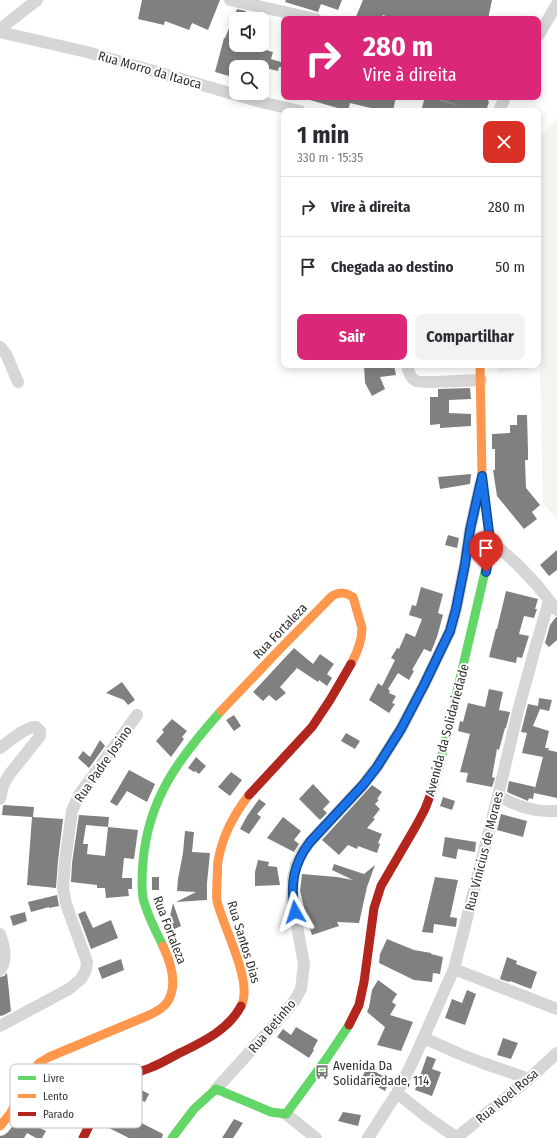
<!DOCTYPE html>
<html lang="pt">
<meta charset="utf-8">
<style>
:root{--surface:#fff;--page:#f2f2f3;--text:#2b2b33;--muted:#7c7c81;--line:#e1e1e2;--accent:#db2777}
body{margin:0;font-family:"Fira Sans Condensed",sans-serif;background:var(--page);color:var(--text);height:100vh;display:flex;flex-direction:column;font-size:15px;white-space:nowrap}
*{box-sizing:border-box;margin:0}
p{font-size:13px;color:var(--muted)}
.icon{flex:none;width:22px;height:22px;fill:none;stroke:currentColor;stroke-width:2;stroke-linecap:round;stroke-linejoin:round}
.map{position:relative;flex:1;overflow:hidden}
.side{position:absolute;left:281px;top:108px;width:260px;height:260px;display:flex;flex-direction:column;background:var(--surface);border-radius:8px;box-shadow:0 2px 10px #0003}
.side>*{flex:none}
.banner{position:absolute;left:281px;top:16px;width:260px;height:84px;border-radius:8px;box-shadow:0 2px 10px #0003;background:#db2777;color:#fff;overflow:hidden}
.buttons{position:absolute;left:229px;top:12px;display:grid;gap:8px}
.buttons a{display:grid;place-items:center;width:40px;height:40px;border-radius:8px;background:var(--surface);box-shadow:0 2px 10px #0003;font-size:20px}
.pin{position:absolute;display:grid;place-items:center;width:34px;height:34px;color:#fff;margin:-41px -17px;border-radius:50% 50% 50% 0;rotate:-45deg;box-shadow:0 0 4px #0007}
.pin .icon{rotate:45deg}
.me{position:absolute;width:44px;margin:-22px;rotate:354deg;stroke-linejoin:round;filter:drop-shadow(0 0 3px #0008)}
.turn{display:flex;align-items:center;gap:14px;height:84px;padding:0 16px;font-size:18px}
.turn .icon{width:52px;height:52px;stroke-width:2.5}
.turn b{display:block;font-size:28px;line-height:34px}
.round{display:grid;place-items:center;flex:none;width:42px;height:42px;border-radius:8px;background:var(--page)}
.headline{display:flex;align-items:center;justify-content:space-between;height:68px;padding:0 16px}
h1{font-size:24px;font-weight:700;line-height:30px}
.button{display:flex;gap:8px;margin-top:auto;padding:8px 16px}
.button a{flex:1;height:46px;border-radius:8px;background:var(--accent);color:#fff;font-size:16px;font-weight:700;line-height:46px;text-align:center}
.button a+a{background:var(--page);color:var(--text)}
ul{padding:0;list-style:none}
li{display:flex;align-items:center;gap:12px;height:60px;padding:0 16px;border-top:1px solid var(--line)}
li div{flex:1}
li b{display:block;font-size:15px}
li em{font-style:normal}
.map>svg:first-child{display:block}
</style>
<div class="map">
<svg width="557" height="1138" viewBox="0 0 557 1138">
<rect width="100%" height="100%" fill="#fff"/>
<path fill="#f2f6ee" d="M557,119V520L543,503L540,367L499,372L498,365H538V139Z"/>
<path fill="#808080" fill-rule="evenodd" d="M142,0H220L208,30L192,23L189,30L165,21L164,25L138,19Z
M286,0H342L338,10L321,4L318,12L285,2Z
M363,0H492L488,19H393L383,15L381,19H355Z
M237,9L246,11L243,19H236V45H248L273,52L271,59L284,63V67H279L278,71L262,67H236V78L215,72L224,38H225Z
M311,97H396L393,111H375V109L350,103L348,111L310,100Z
M425,97L433,98L464,107L438,99L439,97H489L488,101L489,102L486,111H475L469,109L468,111H421Z
M364,365H394L396,375L380,377L385,389L372,396L365,383Z
M470,388L471,399L449,400V413L471,414V426L440,428V424L430,425V397H438V389Z
M517,415H527L528,451V460H525L526,488L540,505L532,512L537,519L524,529L497,496L493,470H495V449H492V434L510,433V425H517Z
M471,474L470,484L440,489L438,477Z
M448,535L459,538L457,548L445,545Z
M557,550V570L549,576L540,565Z
M421,587L443,594L438,613L443,615L437,637L431,652L424,649L412,670L414,671L409,680L398,673L388,689L390,691L389,693L396,696L392,703L395,704L389,713L369,700L378,683L382,686L395,660L391,658L397,648L399,649L406,633L415,637L422,619L409,615L412,605L416,606Z
M506,591L538,599L535,609H537L534,618L524,616L519,634L529,636L522,658L517,657L516,663L489,657L496,629H497Z
M556,617H557V640L549,647L545,643L550,625Z
M294,648L313,664L320,654L334,664L327,674L332,678L327,686L319,680L318,682L297,668L280,687L286,693L276,701L269,695L263,701L253,692Z
M122,682L135,700L128,705L124,700L106,693Z
M489,689L503,692L499,710L510,712L506,728H505L499,750L497,749L492,777L495,778L492,787L466,782L468,773L460,772L470,734L458,731L460,721L463,722L468,703L485,707Z
M539,698L552,700L549,711L540,709L533,726L549,731L545,748H549L548,750L557,752V798L534,793L533,799L529,798L528,801L507,792L509,781L535,787L534,792L543,757L522,753L527,733L521,732L528,704L538,706Z
M234,715L241,726L234,731L226,720Z
M172,719L187,731L182,737L184,739L171,757L156,741L164,732L162,730Z
M346,733L360,741L355,749L341,741Z
M100,740L105,746L89,768L78,758L83,751L90,757Z
M196,757L206,766L199,774L195,771L194,772L188,768Z
M129,770L155,784L147,802L127,791L117,806L110,802Z
M231,772L242,780L230,796L218,787Z
M313,784L330,802L323,809L327,813L320,820L299,799Z
M372,785L382,792L377,799L379,800L375,804L380,809L373,818L375,819L367,828L382,834L378,843L380,844L377,853L358,846L357,849L348,845L339,855L322,840Z
M443,797L455,801L452,810L440,806Z
M259,799L266,804L257,814L261,817L249,834L240,829L247,816Z
M4,805L34,807L33,817L63,819L58,861L56,888L27,885L32,817L2,815L3,806Z
M501,814L527,821L523,837L497,830Z
M79,815L109,817L108,827L138,830L134,859L124,858L122,878H132V889H128L129,896L106,898L105,888H97V885L71,882L72,863ZM86,825L108,827L105,856L87,854L88,844H83Z
M283,817L301,831L294,840L299,844L294,852L267,838Z
M185,831L194,832L192,852L210,853L207,883V900L176,902L196,892L177,891L178,879L183,853Z
M445,837L476,842L475,852L458,849L456,859L442,856Z
M258,860L269,862L268,866L277,867L280,885L255,886V872Z
M334,864L364,874L375,865L367,887L359,923L337,922L339,926L312,935L307,920L300,891L302,874L337,877L353,880L332,870Z
M152,877H159V890H152Z
M435,877L458,880L450,917L457,918L456,927L434,924L433,933L422,932Z
M57,895L59,906L49,908V907L31,912L28,902Z
M173,903L181,926L168,932L167,930Z
M85,911L93,928L111,920L118,938L91,949L78,914Z
M25,912L27,921L13,926L10,916Z
M387,939L414,950L431,953V954L443,957L440,974L433,973L432,982L414,980L379,963L380,954Z
M507,957L517,961L516,964L537,972L531,989L510,981L509,982L500,979Z
M121,959L124,970L102,979L98,968Z
M7,973L11,1011L4,1015L0,1016V977L4,976Z
M378,980L397,994L392,1002L396,1005L390,1015L413,1022L401,1051L377,1045L385,1027L367,1012L369,1007L372,990Z
M467,990L476,994L465,1025L445,1018L452,999L462,1003Z
M296,1027L318,1040L313,1049L314,1050L309,1058L277,1037L283,1029L291,1035Z
M503,1038L518,1043L511,1059L497,1055Z
M427,1056L436,1059L432,1069L441,1072L432,1096L415,1090Z
M367,1067L390,1080L385,1091L362,1078Z
M132,1085L149,1094L145,1102L130,1095L120,1112L163,1134L162,1138H129L101,1124L116,1098L125,1089Z
M343,1112L361,1115L358,1126L338,1121Z
M19,1118L46,1131L42,1138H36L27,1133L24,1138H0V1136L4,1135L8,1132Z
M234,1119L243,1123L233,1138H222Z"/>
<g fill="none" stroke-linecap="round" stroke-linejoin="round">
<path stroke="#d6d6d6" stroke-width="12" d="M230,0L316,19
M0,29L37,0
M0,32L87,52L261,102L300,111
M538,36L557,4
M499,111L505,97
M0,347L6,354L18,382
M407,365C408,371 410,378 416,381C423,384 470,380 481,380
M490,540L517,564L536,584L557,610
M0,748C9,742 26,726 36,727L40,731V736L9,775L3,786L0,799
M498,796C517,806 535,813 557,811
M0,934C4,946 8,959 0,970
M454,969L557,1009
M0,1026L69,989L81,979L86,970L87,962L66,904L63,888L65,862L72,811L79,795L137,715
M424,1038L462,1055L483,1063L529,1079
M216,1089L276,1023L295,1000L301,989L304,964L292,899L293,878L296,865L303,851L310,842L363,785L377,767L401,729L424,685L450,631L456,609L465,564L470,530L480,485
M397,1093L427,1117L457,1138
M286,1114L316,1138
M368,1138L397,1093L414,1059L454,969L498,796L518,711L536,645L549,601
M456,1138L529,1079L557,1053"/>
<path stroke="#63d668" stroke-width="9" d="M433,788L439,768L489,555L490,540L484,491
M163,946C156,931 147,915 143,898C141,886 142,874 143,862C148,798 180,757 221,711
M172,1138L194,1109L216,1089L271,1112L286,1114L327,1058L349,1025"/>
<path stroke="#ff974d" stroke-width="9" d="M480,365L482,476L484,491
M221,711L281,648L332,596C340,592 345,592 353,597L362,628C362,641 357,653 351,664
M241,1006C254,983 223,927 217,901C216,894 217,887 217,880C218,874 217,867 218,861C222,838 234,814 249,795
M0,1126L10,1114L31,1074L39,1063L49,1057L147,1016C154,1013 164,1008 168,1001C178,984 171,963 163,946"/>
<path stroke="#b3261e" stroke-width="9" d="M249,795L312,727L330,700L351,664
M349,1025L359,1005L364,982L374,908L381,886L416,826L425,809L433,788
M83,1138C93,1119 101,1095 118,1082C128,1074 141,1072 152,1067C160,1064 168,1059 176,1055C200,1043 228,1031 241,1006"/>
</g>
<g fill="none" stroke-linecap="round" stroke-linejoin="round">
<defs>
<path id="route" d="M295,912C290,885 293,864 310,842L363,785L377,767L401,729L424,685L450,631L456,609L465,564L470,530L482,476L490,540L489,555L486,572"/>
</defs>
<use href="#route" stroke="#114b97" stroke-width="10"/>
<use href="#route" stroke="#1a73e8" stroke-width="7"/>
</g>
<defs>
<symbol id="bus-bare" viewBox="-9 -9 18 18"><path d="M-5-6H5V4H4V6H2V4H-2V6H-4V4H-5ZM-3.5-4V0h7V-4ZM-3.5 1.2v1.5H-2V1.2ZM2 1.2v1.5H3.5V1.2Z" fill="#7a7a7a" stroke="#fff" stroke-width="2.5" paint-order="stroke"/></symbol>
</defs>
<g fill-rule="evenodd">
<use href="#bus-bare" x="312" y="1062" width="20" height="20"/>
</g>
<g text-anchor="middle" dominant-baseline="central" stroke-width="4" stroke-linejoin="round" paint-order="stroke">
<g font-size="13" fill="#323232" stroke="#fff">
<text transform="translate(150 70) rotate(16)">Rua Morro da Itaoca</text>
<text transform="translate(280 631) rotate(-46)">Rua Fortaleza</text>
<text transform="translate(447 730) rotate(-75)">Avenida da Solidariedade</text>
<text transform="translate(103 764) rotate(-55)">Rua Padre Josino</text>
<text transform="translate(484 851) rotate(-76)">Rua Vinícius de Moraes</text>
<text transform="translate(170 930) rotate(69)">Rua Fortaleza</text>
<text transform="translate(244 942) rotate(73)">Rua Santos Dias</text>
<text transform="translate(272 1026) rotate(-50)">Rua Betinho</text>
<text transform="translate(507 1096) rotate(-40)">Rua Noel Rosa</text>
</g>
<g font-size="13" fill="#323232" stroke="#fff" text-anchor="start">
<text x="333" y="1065">Avenida Da<tspan x="333" dy="15">Solidariedade, 114</tspan></text>
</g>
</g>
<rect x="10" y="1064" width="132" height="64" rx="6" fill="#fff" stroke="#c2c2c2" stroke-width="1"/>
<rect x="18" y="1076" width="18" height="4" fill="#63d668"/>
<rect x="18" y="1094" width="18" height="4" fill="#ff974d"/>
<rect x="18" y="1112" width="18" height="4" fill="#b3261e"/>
<g font-size="11" fill="#323232">
<text x="43" y="1082">Livre</text>
<text x="43" y="1100">Lento</text>
<text x="43" y="1118">Parado</text>
</g>
</svg>
<div class="buttons">
<a><svg class="icon" aria-label="sound" viewBox="0 0 24 24"><path d="M4 9h4l5-4v14l-5-4H4zM17 9q2 3 0 6"/></svg></a>
<a><svg class="icon" aria-label="search" viewBox="0 0 24 24"><circle cx="10" cy="10" r="6"/><path d="M15 15l6 6"/></svg></a>
</div>
<div class="pin" style="left:486px;top:572px;background:#d93025"><svg class="icon" aria-label="arrive" viewBox="0 0 24 24"><path d="M6 21V4h12l-3 4 3 4H6"/></svg></div>
<svg class="me" style="left:295px;top:912px" viewBox="-20 -20 40 40"><path d="M0-17L14 15 0 8-14 15z" fill="#1a73e8" stroke="#fff" stroke-width="4"/></svg>
<div class="banner">
<div class="turn"><svg class="icon" aria-label="right" viewBox="0 0 24 24"><path d="M7 20v-9h11M14 6l5 5-5 5"/></svg><div><b>280 m</b>Vire à direita</div></div>
</div>
<section class="side">
<div class="headline"><div><h1>1 min</h1><p>330 m · 15:35</p></div><a class="round" style="background:#d93025;color:#fff"><svg class="icon" aria-label="close" viewBox="0 0 24 24"><path d="M6 6l12 12M18 6L6 18"/></svg></a></div>
<ul>
<li><svg class="icon" aria-label="right" viewBox="0 0 24 24"><path d="M7 20v-9h11M14 6l5 5-5 5"/></svg><div><b>Vire à direita</b></div><em>280 m</em></li>
<li><svg class="icon" aria-label="arrive" viewBox="0 0 24 24"><path d="M6 21V4h12l-3 4 3 4H6"/></svg><div><b>Chegada ao destino</b></div><em>50 m</em></li>
</ul>
<div class="button"><a>Sair</a><a>Compartilhar</a></div>
</section>
</div>
